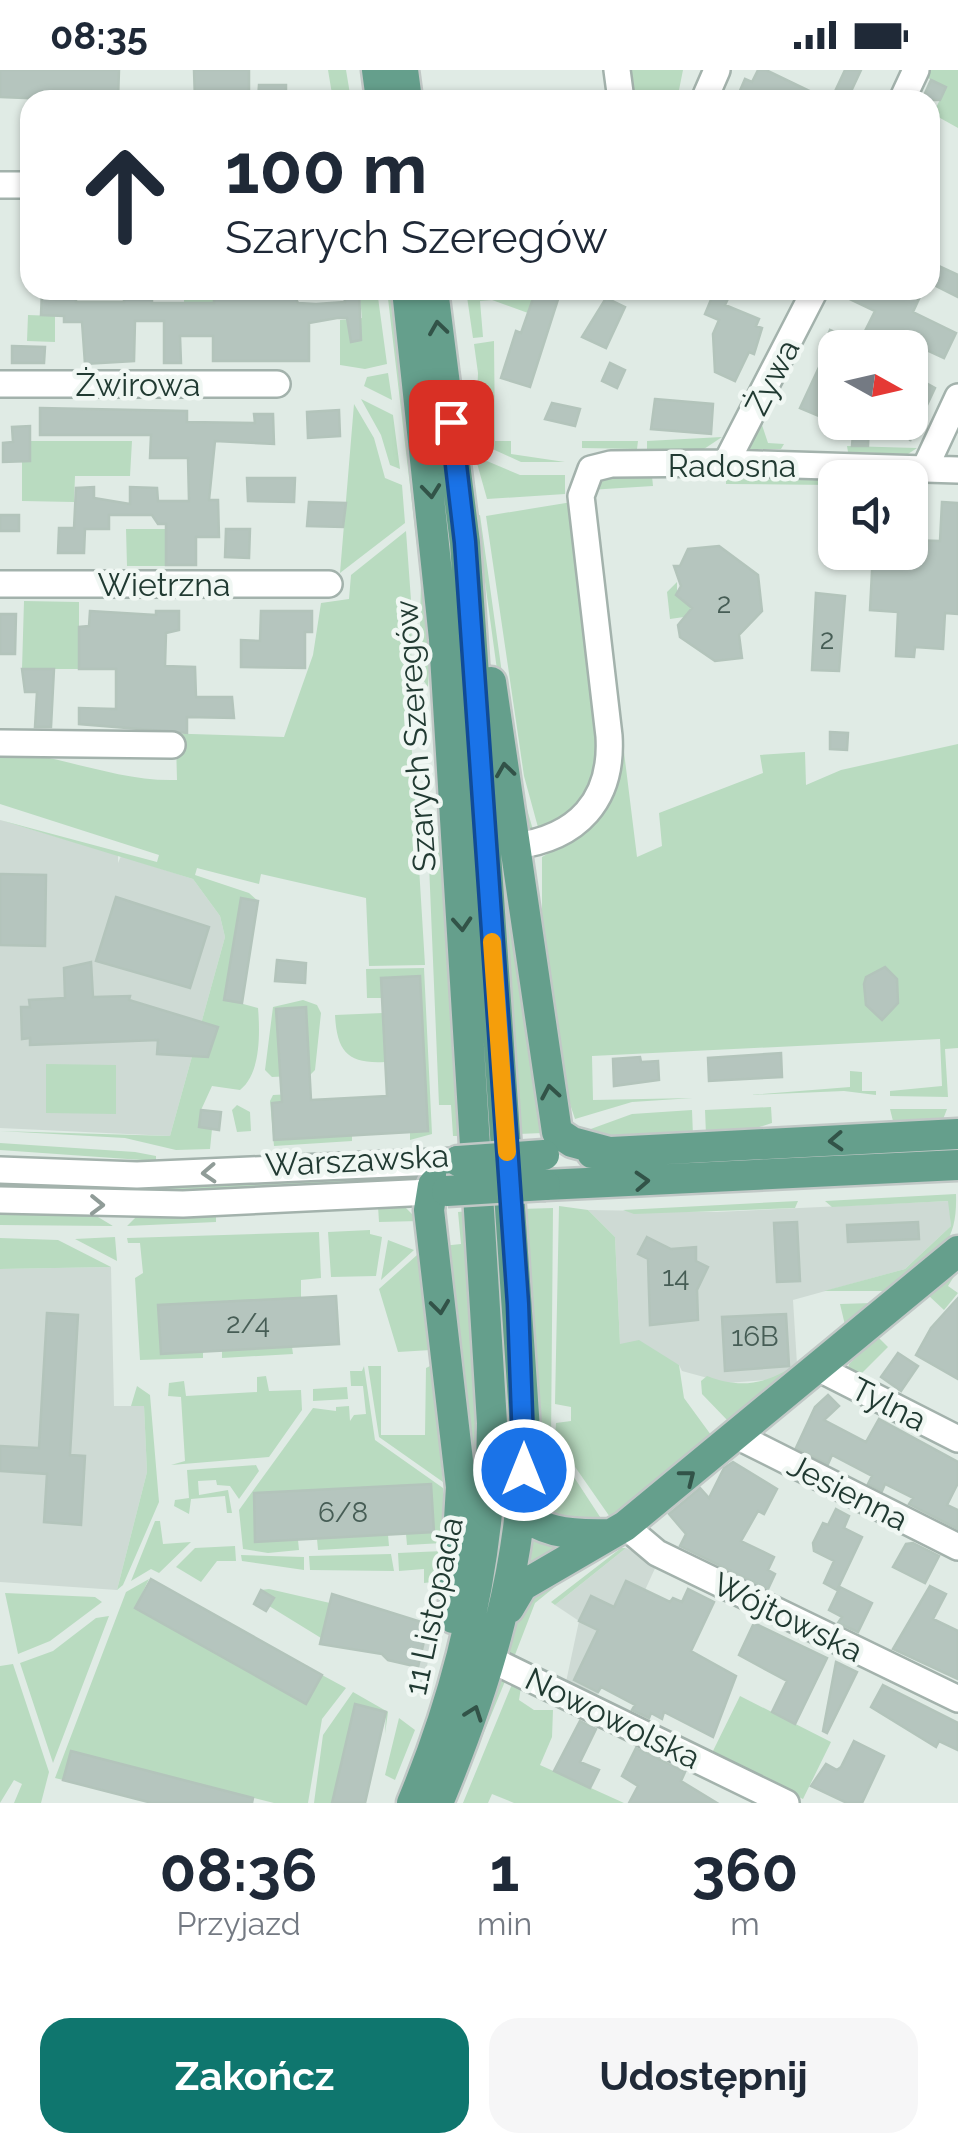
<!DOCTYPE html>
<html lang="pl">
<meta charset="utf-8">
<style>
:root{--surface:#fff;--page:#f6f6f7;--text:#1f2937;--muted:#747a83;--accent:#0f766e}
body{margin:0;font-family:Raleway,sans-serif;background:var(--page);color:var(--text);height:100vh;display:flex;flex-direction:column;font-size:38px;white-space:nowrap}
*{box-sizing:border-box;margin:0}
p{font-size:32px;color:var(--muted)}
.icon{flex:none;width:55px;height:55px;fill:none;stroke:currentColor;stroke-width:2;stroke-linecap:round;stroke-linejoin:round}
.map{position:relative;height:1733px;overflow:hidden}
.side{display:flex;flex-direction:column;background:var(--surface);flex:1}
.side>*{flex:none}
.hud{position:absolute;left:20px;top:20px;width:920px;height:210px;border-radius:30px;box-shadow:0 2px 8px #0004;background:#fff;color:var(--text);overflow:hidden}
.needle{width:65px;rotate:98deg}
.controls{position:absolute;left:818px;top:260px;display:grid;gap:20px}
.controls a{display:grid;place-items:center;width:110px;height:110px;border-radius:20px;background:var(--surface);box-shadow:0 2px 8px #0004;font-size:50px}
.pin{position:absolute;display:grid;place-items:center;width:85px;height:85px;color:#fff;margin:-42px;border-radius:20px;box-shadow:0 5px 15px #0006}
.me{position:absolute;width:110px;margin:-55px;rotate:0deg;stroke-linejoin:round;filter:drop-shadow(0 0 8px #0008)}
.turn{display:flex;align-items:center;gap:35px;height:210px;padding:0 40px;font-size:45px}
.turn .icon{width:130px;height:130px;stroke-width:2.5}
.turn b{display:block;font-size:70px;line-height:85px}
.eta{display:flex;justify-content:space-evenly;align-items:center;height:170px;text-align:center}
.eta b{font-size:60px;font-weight:700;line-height:70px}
.primary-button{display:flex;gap:20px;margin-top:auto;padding:20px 40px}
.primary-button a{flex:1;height:115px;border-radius:30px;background:var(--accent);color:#fff;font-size:40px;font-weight:700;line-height:115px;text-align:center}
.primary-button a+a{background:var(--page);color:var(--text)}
.status{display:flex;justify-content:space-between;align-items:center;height:70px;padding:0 50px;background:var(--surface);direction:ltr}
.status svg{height:28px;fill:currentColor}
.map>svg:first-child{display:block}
</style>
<div class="status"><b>08:35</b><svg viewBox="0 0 49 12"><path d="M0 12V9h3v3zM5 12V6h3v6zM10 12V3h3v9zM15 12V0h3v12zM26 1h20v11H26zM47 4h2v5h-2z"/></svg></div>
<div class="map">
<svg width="958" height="1733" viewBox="0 0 958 1733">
<rect width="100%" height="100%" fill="#e0ebe5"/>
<path fill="#cedad4" d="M0,750L118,785V793L121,786L193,809L220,846L225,867L170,1066L0,1058Z
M949,1131L951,1156L905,1199L793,1230L797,1294L779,1309L726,1313L682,1301L679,1295L620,1274L615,1167L588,1140L717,1142Z
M111,1197L114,1336H144L147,1402L117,1520L0,1512V1199Z
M626,1478L657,1494L596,1627L566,1612L579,1551L555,1535Z
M397,1547L435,1556L423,1616L411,1614L414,1596L388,1591Z"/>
<path fill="#b9dbc0" d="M328,0H346L351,30H333Z
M625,0H683L677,30L628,26Z
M924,0H958V58L933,44L946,17L922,5Z
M184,220H214V233H184Z
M359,220H377L387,294L365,299L340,295V250L362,248Z
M387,220H395L432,556L428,617L419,604L421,510Z
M466,220H536L528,243L492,230L480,231L483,267L473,268Z
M28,245L55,246V272L27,271Z
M494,271L495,371H511V384L565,392H521L475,371L478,303L474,274Z
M788,295L762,355L768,373L784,374L781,379H750L752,366Z
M388,303L392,330L364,316L367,307Z
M361,329L393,345L400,399L390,395L381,365Z
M354,334L374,368L385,408L402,415L405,453L340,503Z
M722,367L704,379H647V371Z
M30,371H132L130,406H75L74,432L22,431V391L30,390Z
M582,371H638L637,379L582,378Z
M847,376L917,378L908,384L848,382Z
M475,386L520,405H565V424L487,429Z
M598,406H652L653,416L589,420Z
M726,409L831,410V415L726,414Z
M572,432C578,484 611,671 593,710C581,737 564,747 539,761L524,706L486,446Z
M480,445L515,697L533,760L526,755L510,695L476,446Z
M126,459H165V496H127Z
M406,461L412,544L410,650L425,895L369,896L366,828L261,804L259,814L197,798L195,805L249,823L258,831L241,829L225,929L258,938C260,962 261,1004 240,1020L212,1016L201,1040L199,1057L212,1059L210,1079L176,1080L125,1068L0,1061L170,1066L225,867L220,846L193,809L0,750L157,792L159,785L0,734V681C60,684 117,712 177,710L176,672L159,663L284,667L313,585L321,533L349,529L351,505Z
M677,512V523L692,537L684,547L670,549L667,522Z
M24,531L79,532V599H22Z
M491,669L543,1063L518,1064Z
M623,674L637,787L662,776L659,743L763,703L760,685L805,682L806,715L841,700L958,674V978L945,979L948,1027L890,1026V1021L942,1016L940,969L592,986L593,1030L693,1028L632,1032L575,1049L568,1028L542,850V787L586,761L600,745Z
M434,764L443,768L464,1066H453L451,1035H439L428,770Z
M424,898L432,1064L410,1070V1062L428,1060L420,907L381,908L382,928H367L366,899Z
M303,930L317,935L321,943L315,1000L310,1005L272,1007L265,1000L273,937Z
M383,943L385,992C348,994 337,982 335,945Z
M46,994L116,995V1044L46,1043Z
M850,1001L862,1002V1021H876V1025L844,1021L749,1025L850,1017Z
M293,1024V1031L272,1033L274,1069L352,1065V1071L274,1076L270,1031L273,1025Z
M237,1035L250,1042L251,1061L237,1062L232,1040Z
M771,1037L772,1053L740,1063L706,1065L705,1040Z
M890,1039H947L942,1052L893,1051Z
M692,1040L693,1066L597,1071L577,1064L632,1044Z
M0,1073L135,1082L156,1086V1091L0,1080Z
M430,1102L433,1110L177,1123L0,1119V1110Z
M956,1124C958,1182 932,1187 891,1221H824L905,1199L951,1156L948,1131L832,1137L825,1131Z
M798,1131L795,1138L634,1144L623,1140Z
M378,1136H404L419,1151L379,1152Z
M559,1136L588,1140L615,1167L620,1274L639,1270L679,1295L684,1328L711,1365V1372L612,1450L555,1368L556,1353L571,1351V1337L555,1334Z
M553,1138L551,1372L604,1453L533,1445L521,1139Z
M0,1141L98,1147L113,1156L0,1155Z
M468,1141L480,1289L474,1455L442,1176L461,1174L458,1142Z
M187,1144L216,1147V1152L127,1156L136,1147Z
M370,1160V1164L382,1167L376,1206L331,1207L328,1162Z
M319,1162L321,1208L301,1210V1228L159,1235L203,1281V1288L140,1290L135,1208L143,1203L140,1173H128L127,1168Z
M115,1167L117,1191L75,1169Z
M0,1168L58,1170L111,1197L0,1199Z
M388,1170L414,1180L381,1210Z
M417,1185L431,1280L398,1282L379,1219Z
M958,1200L948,1216L958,1223L944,1240L928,1225Z
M872,1233L729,1352L702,1324L701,1311L707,1306C767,1330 802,1290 845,1255L840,1234Z
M878,1267L888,1277L858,1307L847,1303L849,1294Z
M292,1277L293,1284L222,1288V1280Z
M432,1295L443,1412L379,1367L368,1296H381V1365H425L426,1298Z
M364,1296L375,1370L443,1418V1473L407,1475L406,1464L434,1462L431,1414L254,1423L255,1472L298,1470L299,1480L268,1483L243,1479L239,1440L313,1338L336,1341V1337L349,1336L350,1351L354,1345L366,1344L363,1316H351L350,1301H362Z
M266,1306L269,1321L301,1320L302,1340L269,1387L171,1395L185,1391L181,1327L168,1326L169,1313L184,1311L186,1326L257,1322V1307Z
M137,1316L150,1325L159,1432L123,1515L117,1520L147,1402L144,1336H131Z
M347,1317L348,1329L313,1331V1319Z
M256,1395L259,1401L239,1429L230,1416L217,1415L216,1410L198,1411L199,1425L228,1420L232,1443H227L225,1426L191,1429L189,1444L174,1436L175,1430L189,1428L187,1400Z
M155,1451H160L163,1474L191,1472L159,1503L151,1499L131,1511Z
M388,1465L389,1476L318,1480L317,1469Z
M531,1465L584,1470L524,1504Z
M235,1476L236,1491H217L201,1512L176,1497L195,1478Z
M621,1478H626L555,1535L551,1532Z
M443,1481L435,1494L440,1511L424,1513V1499L399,1501L398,1483Z
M597,1483L535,1533L513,1590L506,1577L518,1536Z
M391,1484L394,1501L310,1500L309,1486Z
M241,1485L304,1487V1500L242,1491Z
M149,1509L135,1538L306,1633L322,1605L346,1618L322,1649L308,1733H274L71,1681L63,1710L55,1708L126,1522Z
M269,1519L330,1533L321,1568L269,1536L273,1528L261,1520Z
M5,1523L95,1527L102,1532L50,1571L18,1584Z
M109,1546L53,1693L20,1593L53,1581L96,1548Z
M13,1594L49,1702L41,1733H14L22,1714L14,1710L0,1733V1596Z
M508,1604L455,1733H451L498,1608Z
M515,1607L522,1611L519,1630L534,1640H553L552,1667L540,1695L624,1733H514L492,1724L488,1733H463Z
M353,1622L388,1642L385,1664L386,1642L355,1635L332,1733H314L323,1665Z
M740,1626L831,1672L803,1729L711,1685Z
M399,1648L415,1660L395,1710L385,1705Z"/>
<path fill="#b5c5be" stroke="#b3c4bb" stroke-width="2.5" d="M0,0H119L118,30H91V21L49,22L48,29L0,27Z
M194,0H249V28L195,30Z
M758,0H766L828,30H736L745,9L752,12Z
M845,0H861L847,30H831Z
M931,10L946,17L940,30H922Z
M259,15H286V30L258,29Z
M930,192L958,205V227L930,213Z
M42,220H76V232H124V222H152V233H214V220L292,221L298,233L316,234L345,232L343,220H359L361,270L351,272L347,248H337L309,253V291H213V266H180L181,293H164V251H135L134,291L85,294L82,252H64V246L41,245Z
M536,220H561L530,317L501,308L516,261L521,263Z
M715,220H732L725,235L759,249L756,256L762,258L754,284L749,282L735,311L715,302L713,264L719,250L705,244Z
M831,220H923L913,242L956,263L944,288L905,270L902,278H835V340L830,337L819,346L800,338L828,278H823L830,260L859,273L875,241Z
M606,228L625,237L606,278L582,267Z
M12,276L45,277L44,293H12Z
M610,293L625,300L617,318L602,311Z
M910,304L935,318L910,371Z
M655,329L713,334L711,364L651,359Z
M552,333L580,339L575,356L545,349Z
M40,338L187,341V352L255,353L254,344H273L274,374L215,371L209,430H218L219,467H196V495H166V454H158L152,445H109V459H85L84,483H58L59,458H74L76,418L94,417V428L130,434V417L157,418L158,431H189L188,388H150L151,365H40Z
M339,340L340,366L308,368L307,342Z
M854,352H869L868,376H852Z
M30,356V391L3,392V373L13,372L12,357Z
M247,408H295L294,432L248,431Z
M309,432L346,433L343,457L307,456Z
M942,432L958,433V544L945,543L943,579L915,577L914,587L896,586L898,542L870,540L873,482H910V470L940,471Z
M0,445H19V461H0Z
M226,459H250L249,488L225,487Z
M719,476L758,505L762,541L739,565L742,588L715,591L680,567L678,555L692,538L676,525L681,516L674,496H680L688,479Z
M816,523L845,526L839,601L812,600Z
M90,541L156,545V541H179V560L166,563L165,596L195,597L196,627H232L234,648L187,647V663L79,654V638L116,639V599H79V557L89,556Z
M261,541H312V562H305V598L241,597V570L260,571Z
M0,544H16L15,584H0Z
M22,599H54L51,657H35L37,622H25Z
M830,662L848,663L847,680L830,679Z
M0,804L46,805L45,876L0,875Z
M116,827L209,857L190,918L96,891Z
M241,828L258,831L242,933L224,930Z
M277,890L306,893L305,913L275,911Z
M91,892L93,927L130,926L129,930L218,957L208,987L157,984L158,970L30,975V968L22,969L21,937H30L29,930L65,928L64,898Z
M885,897L897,909L898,933L882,950L866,935L864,914L866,907Z
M420,906L428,1061L274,1070L272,1033L282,1032L276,939L306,937L311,1030L387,1026L381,908Z
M781,983L782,1007L709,1011L708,988Z
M640,987L641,992L658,991L659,1010L614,1016L613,989Z
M201,1040L221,1042L219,1060L199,1057Z
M797,1152L800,1211L777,1212L774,1153Z
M918,1152L919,1169L848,1172L847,1155Z
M647,1167L671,1179L696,1177V1191L708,1197L697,1220L698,1250L650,1255L648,1189L638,1184Z
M336,1226L339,1274L161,1284L158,1235Z
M958,1228V1309L916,1285L931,1258Z
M47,1243L78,1245L70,1385L85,1386L81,1455L44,1452L47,1404L0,1401V1376L39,1378Z
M786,1244L789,1296L725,1301L722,1247Z
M898,1283L918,1296L901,1321L881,1307Z
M828,1325L839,1336L824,1350L866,1372L879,1349L958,1392V1413L947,1435L958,1440V1459L909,1434L913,1428L885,1414L882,1421L868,1414L872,1406L832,1385L828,1394L796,1378L815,1337Z
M733,1392L777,1419L764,1444L758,1441L741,1471L774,1487L768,1500L775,1504L768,1519L680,1476L686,1464L669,1444L700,1418L709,1428L724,1398Z
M431,1414L434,1462L255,1472L254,1423Z
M836,1439L849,1446L844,1458L862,1467L837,1520L824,1513L834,1491L814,1481L813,1473L823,1453L828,1455Z
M913,1473L939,1486L925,1513L893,1497L906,1474Z
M151,1509L322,1605L306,1634L135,1538Z
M626,1511L670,1532L673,1528L682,1532L688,1519L714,1532L691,1581L736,1606L713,1667L664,1642L662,1649L651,1643L649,1648L632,1640L635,1635L601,1617L598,1622L574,1610L598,1560L579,1551L591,1526L614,1537Z
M930,1516L946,1524L933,1549L958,1561V1609L893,1579Z
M840,1517L872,1533L858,1562L838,1553L842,1547L829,1540Z
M261,1520L274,1528L266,1541L254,1534Z
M332,1524L428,1554L418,1597L388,1590L382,1584L320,1574Z
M754,1553L827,1588L795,1654L772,1642L787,1611L739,1585Z
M836,1592L857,1602L827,1663L823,1661Z
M883,1615L958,1653V1680L939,1671L936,1677L871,1637Z
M355,1634L386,1642L381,1663L365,1733H332Z
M580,1651L596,1659L580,1692L599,1700L590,1718L554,1701Z
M854,1671L884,1686L862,1733H847L811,1716L826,1694L837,1700L841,1697Z
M636,1678L685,1702L681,1711L717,1733H629L638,1716L622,1706Z
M71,1681L253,1728L252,1733H152L63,1710Z"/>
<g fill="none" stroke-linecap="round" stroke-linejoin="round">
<defs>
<path id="minor" d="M617,0L621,30
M704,30L717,0
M902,30L916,0
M0,115H30
M0,314H277
M726,393L815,220
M925,398L958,327
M0,514H329
M0,673L172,675
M515,776C577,768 613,731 609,666L581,426L591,399L611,394L726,393L958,400
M0,1100L137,1105L458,1091
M0,1130L183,1134L430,1122
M820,1299L958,1369
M737,1366L958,1477
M625,1456L657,1483L958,1629
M492,1590L786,1733"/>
<path id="major" d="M377,0L381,30
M403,0L407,30
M407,220L444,569L492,1353C491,1486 463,1611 412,1733
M433,220L465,473L525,1360C524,1494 489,1611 438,1733
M491,612L557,1062L572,1072L609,1082
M592,1083L958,1064
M545,1115L958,1095
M512,1432C535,1464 571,1465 609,1464
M509,1538L522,1516L625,1456L958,1181
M453,1548L461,1417L429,1140L433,1115L458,1091"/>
</defs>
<use href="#minor" stroke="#a3b2ac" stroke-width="30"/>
<use href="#major" stroke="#c1c8c6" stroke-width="35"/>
<use href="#minor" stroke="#fff" stroke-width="25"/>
<use href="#major" stroke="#659f8c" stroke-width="30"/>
<defs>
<path id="major-bridge" d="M458,1091L544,1085
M447,1121L545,1115"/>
</defs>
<use href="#major-bridge" stroke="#c1c8c6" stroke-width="35" stroke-linecap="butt"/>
<use href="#major-bridge" stroke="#659f8c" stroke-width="30"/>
</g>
<defs><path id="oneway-chevron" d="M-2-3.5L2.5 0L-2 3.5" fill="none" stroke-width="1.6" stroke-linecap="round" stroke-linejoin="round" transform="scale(2.5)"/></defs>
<g stroke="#325348">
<use href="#oneway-chevron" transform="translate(438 258) rotate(-98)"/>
<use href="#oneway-chevron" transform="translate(431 421) rotate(84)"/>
<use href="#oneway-chevron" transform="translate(505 700) rotate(-98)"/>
<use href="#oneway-chevron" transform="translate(462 854) rotate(86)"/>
<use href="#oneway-chevron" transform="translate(550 1022) rotate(-100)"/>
<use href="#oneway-chevron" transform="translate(836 1071) rotate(177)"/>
<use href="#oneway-chevron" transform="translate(642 1111) rotate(-3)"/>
<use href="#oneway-chevron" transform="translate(440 1237) rotate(83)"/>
<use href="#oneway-chevron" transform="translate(688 1407) rotate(-38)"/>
<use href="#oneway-chevron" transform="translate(474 1643) rotate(-70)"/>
</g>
<g stroke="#909c98">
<use href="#oneway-chevron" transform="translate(209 1103) rotate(177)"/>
<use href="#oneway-chevron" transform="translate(97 1135) rotate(1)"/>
</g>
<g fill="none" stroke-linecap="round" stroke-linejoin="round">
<defs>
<path id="route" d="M451,352L465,472L518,1234L524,1400"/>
</defs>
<use href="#route" stroke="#114b97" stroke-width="25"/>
<use href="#route" stroke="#1a73e8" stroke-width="18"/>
<path stroke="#f59e0b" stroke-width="18" d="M492,872L507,1082"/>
</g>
<g text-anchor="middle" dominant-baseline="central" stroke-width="9" stroke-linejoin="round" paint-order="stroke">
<g font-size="28" fill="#465d55">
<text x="724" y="533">2</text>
<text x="827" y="569">2</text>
<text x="676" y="1206">14</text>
<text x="248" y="1253">2/4</text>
<text x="755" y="1266">16B</text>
<text x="343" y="1442">6/8</text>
</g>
<g font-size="32" fill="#213a32" stroke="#f0f7f3">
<text transform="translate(772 307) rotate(-63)">Żywa</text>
<text x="138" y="314">Żwirowa</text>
<text x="732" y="395">Radosna</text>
<text x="164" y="514">Wietrzna</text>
<text transform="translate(415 666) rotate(-94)">Szarych Szeregów</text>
<text transform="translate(357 1090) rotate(-3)">Warszawska</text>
<text transform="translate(889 1334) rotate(27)">Tylna</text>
<text transform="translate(848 1422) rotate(27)">Jesienna</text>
<text transform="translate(433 1536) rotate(-78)">11 Listopada</text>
<text transform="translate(788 1547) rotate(26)">Wójtowska</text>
<text transform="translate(613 1648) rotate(26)">Nowowolska</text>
</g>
</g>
</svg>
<div class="controls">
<a><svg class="needle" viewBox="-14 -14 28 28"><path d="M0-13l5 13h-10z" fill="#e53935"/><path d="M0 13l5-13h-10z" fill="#747a83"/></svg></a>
<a><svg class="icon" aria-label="sound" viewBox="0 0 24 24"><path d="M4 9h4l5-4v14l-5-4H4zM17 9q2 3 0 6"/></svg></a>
</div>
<div class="pin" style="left:451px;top:352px;background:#d93025"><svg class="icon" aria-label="arrive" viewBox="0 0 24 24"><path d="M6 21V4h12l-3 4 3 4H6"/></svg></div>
<svg class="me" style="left:524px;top:1400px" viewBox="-20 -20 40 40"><circle r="17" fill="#1a73e8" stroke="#fff" stroke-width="3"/><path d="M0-11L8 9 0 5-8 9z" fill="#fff"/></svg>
<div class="hud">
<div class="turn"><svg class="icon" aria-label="ahead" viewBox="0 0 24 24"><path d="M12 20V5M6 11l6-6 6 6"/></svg><div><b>100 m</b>Szarych Szeregów</div></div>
</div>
</div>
<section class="side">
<div class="eta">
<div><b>08:36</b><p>Przyjazd</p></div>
<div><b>1</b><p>min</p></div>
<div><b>360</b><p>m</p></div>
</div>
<div class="primary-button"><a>Zakończ</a><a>Udostępnij</a></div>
</section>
